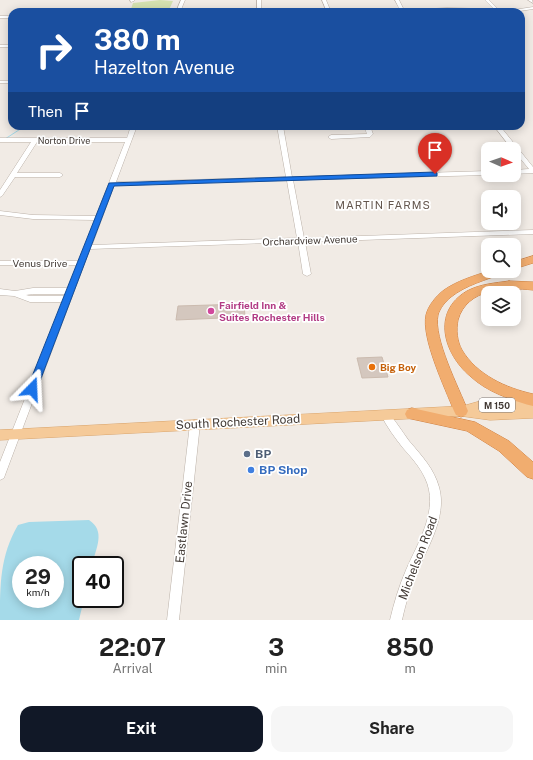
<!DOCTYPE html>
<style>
:root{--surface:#fff;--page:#f6f6f6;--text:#222;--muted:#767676;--accent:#111827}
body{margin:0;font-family:"Public Sans",sans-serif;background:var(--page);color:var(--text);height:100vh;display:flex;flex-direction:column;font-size:15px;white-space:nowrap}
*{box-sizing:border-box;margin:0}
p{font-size:13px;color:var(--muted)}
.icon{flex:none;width:22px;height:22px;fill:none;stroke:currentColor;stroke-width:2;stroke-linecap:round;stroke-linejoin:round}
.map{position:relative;height:620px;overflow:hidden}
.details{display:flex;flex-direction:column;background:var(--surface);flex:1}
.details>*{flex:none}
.banner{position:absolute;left:8px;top:8px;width:517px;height:122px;border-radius:12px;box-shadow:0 2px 10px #0003;background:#1a4fa0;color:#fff;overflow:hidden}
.needle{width:26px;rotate:92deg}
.buttons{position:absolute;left:481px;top:142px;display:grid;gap:8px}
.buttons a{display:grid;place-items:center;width:40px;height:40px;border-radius:8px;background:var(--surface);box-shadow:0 2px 10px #0003;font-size:20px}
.speed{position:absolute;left:12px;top:556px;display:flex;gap:8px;font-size:20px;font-weight:700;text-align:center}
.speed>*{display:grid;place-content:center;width:52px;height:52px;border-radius:50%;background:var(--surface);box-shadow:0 2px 10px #0003;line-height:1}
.speed small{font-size:10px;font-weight:400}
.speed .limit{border:2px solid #111;border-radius:6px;background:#fff;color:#111}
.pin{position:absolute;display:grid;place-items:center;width:34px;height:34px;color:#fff;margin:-41px -17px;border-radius:50% 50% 50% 0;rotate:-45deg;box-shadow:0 0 4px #0007}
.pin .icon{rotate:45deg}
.me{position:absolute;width:44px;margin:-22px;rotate:21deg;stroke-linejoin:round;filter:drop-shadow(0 0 3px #0008)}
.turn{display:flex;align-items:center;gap:14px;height:84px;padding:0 20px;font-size:18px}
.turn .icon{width:52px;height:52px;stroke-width:2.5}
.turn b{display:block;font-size:28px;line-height:34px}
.then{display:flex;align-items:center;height:38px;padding:0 20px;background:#0003;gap:8px;font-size:15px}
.eta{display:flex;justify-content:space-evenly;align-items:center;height:68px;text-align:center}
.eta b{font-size:24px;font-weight:700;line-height:28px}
.primary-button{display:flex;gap:8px;margin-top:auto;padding:8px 20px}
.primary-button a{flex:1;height:46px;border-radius:12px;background:var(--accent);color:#fff;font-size:16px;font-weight:700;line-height:46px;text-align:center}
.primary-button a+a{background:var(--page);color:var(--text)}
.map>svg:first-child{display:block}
</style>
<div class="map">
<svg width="533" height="620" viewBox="0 0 533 620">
<rect width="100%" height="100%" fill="#f1ebe5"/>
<path fill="#d5e2b0" d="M160,0L173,1L168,12H130L133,3Z"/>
<path fill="#a5dae9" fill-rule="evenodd" d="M89,520C106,531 96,548 92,565H81V599H84L79,620H0C0,584 0,556 18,525L29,522ZM21,565H55V599H21Z"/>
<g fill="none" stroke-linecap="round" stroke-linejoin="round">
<path stroke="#a5dae9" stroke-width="1" d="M5,139L25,126"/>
</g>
<path fill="#d4c7be" stroke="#cbbbaf" d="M244,304L245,317L176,320L178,306Z
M382,357L388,377L362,378L357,358Z"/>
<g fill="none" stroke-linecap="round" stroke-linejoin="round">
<defs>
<path id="minor" d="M130,0H134V1L131,2Z
M181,0H185L180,12H176Z
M257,0H261V12H257Z
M322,0H326L331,12H327Z
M395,0H399L404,10L447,8L494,9L485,0H489L498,9L513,10L533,7V9L513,12L447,10L374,12L400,10Z
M528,0H532L533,3Z
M0,16H12V18H0Z
M0,45H12V47H0Z
M0,81H12V83H0Z
M131,126H137L116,182L286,177L277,126H283L292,177L488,171V175L293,180L304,238L533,230V234L305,242L311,274L307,276L303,274L298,242L90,249L5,475L4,478L0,480V462L63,302H30L14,296L0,295V289L15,291L33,288H68L77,265H0V261H79L95,220L33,219L0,215V211L33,215L96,216L125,142H37L17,173H60L63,175L60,177H15L2,196L0,197V190L31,142H0V138H127ZM287,181L297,238L92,245L114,186ZM33,294H66L65,296H30L26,295Z
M364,126H370L373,134L370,137L331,139L328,137L331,135L367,134Z
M494,126H500L533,167V173L514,174V170L529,169L514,151V149H512Z
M386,411C390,412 405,436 410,442C422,456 434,469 439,487C448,518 425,551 414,579C409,592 405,606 402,620H390C394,603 399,586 406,570C418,542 440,509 425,478C420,467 411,457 403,448C395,438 387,427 381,415L383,412Z
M195,420L198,421L200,424L179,620H167L190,424L192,421Z"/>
<path id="major" d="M533,398V408L486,410L533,408V418L490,420L461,416L0,440V430L463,406L484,400Z"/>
<path id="highway" d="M533,256V263L514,269V262Z
M489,271H506L504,273C486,280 466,285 451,297C445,302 440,308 438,315C433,338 459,388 468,411L466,415L461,417L456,415L454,411C445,388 421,338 426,315C428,306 436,296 444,290C457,281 473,276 489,271Z
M509,281L533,282V290C506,287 467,288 458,320C456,330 457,341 462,350C477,375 506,388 533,394V406C511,400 487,392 470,376C444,354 431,312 467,291C480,284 495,283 509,281Z
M412,408L475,422L509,441L533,462V479L527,477L499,451L467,431L407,418L405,414L407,410Z"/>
</defs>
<use href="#minor" stroke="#bbb1a8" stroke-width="1"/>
<use href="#major" stroke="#d8a36b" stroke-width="1"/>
<use href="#highway" stroke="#cf8041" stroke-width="1"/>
<use href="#minor" fill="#fff" fill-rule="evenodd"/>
<use href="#major" fill="#f5ca99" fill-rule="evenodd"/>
<use href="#highway" fill="#f1ad6f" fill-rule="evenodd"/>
</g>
<path fill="#1a73e8" stroke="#114b97" d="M435,172L437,173V176L114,186L37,389L32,393L28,392L27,389L109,183Z"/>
<circle fill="#d1479c" stroke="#fff" stroke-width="1.5" cx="211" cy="311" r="4"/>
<circle fill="#e8710a" stroke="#fff" stroke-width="1.5" cx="372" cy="367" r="4"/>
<circle fill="#5c6f8a" stroke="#fff" stroke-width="1.5" cx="247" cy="454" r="4"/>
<circle fill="#3f7fe0" stroke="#fff" stroke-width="1.5" cx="251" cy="470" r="4"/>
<g text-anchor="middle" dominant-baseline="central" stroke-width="3.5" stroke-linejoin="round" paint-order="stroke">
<g font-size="9" fill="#423a35" stroke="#fff">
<text x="64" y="140">Norton Drive</text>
</g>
<rect fill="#fff" stroke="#7b7572" stroke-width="1" x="479" y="398" width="36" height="14" rx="3"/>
<g font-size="9" font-weight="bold" fill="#423a35">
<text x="497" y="405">M 150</text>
</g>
<g font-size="10" fill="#423a35" stroke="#fff">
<text transform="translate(310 240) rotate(-2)">Orchardview Avenue</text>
<text x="40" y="263">Venus Drive</text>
</g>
<g font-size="10" font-weight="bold" fill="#b23c85" stroke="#fff" text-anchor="start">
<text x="219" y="305">Fairfield Inn &amp;<tspan x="219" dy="12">Suites Rochester Hills</tspan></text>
</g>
<g font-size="10" font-weight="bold" fill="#c56008" stroke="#fff" text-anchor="start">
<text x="380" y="367">Big Boy</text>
</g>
<g font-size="11" letter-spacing="1" fill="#64564d" stroke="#fff">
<text x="383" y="205">MARTIN FARMS</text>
</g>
<g font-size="12" fill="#423a35" stroke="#fff">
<text transform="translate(238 422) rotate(-3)">South Rochester Road</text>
<text transform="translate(184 522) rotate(-84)">Eastlawn Drive</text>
<text transform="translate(418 558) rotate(-69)">Michelson Road</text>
</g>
<g font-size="12" font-weight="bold" fill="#4e5e75" stroke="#fff" text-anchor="start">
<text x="255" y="454">BP</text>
</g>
<g font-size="12" font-weight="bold" fill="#366cbe" stroke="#fff" text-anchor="start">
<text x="259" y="470">BP Shop</text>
</g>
</g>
</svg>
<div class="buttons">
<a><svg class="needle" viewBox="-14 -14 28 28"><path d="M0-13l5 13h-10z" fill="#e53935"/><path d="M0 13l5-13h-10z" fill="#767676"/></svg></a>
<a><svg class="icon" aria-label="sound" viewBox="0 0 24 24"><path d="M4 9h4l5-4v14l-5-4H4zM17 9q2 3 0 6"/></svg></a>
<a><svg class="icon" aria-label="search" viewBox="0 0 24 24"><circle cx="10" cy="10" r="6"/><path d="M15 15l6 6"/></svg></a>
<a><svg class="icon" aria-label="layers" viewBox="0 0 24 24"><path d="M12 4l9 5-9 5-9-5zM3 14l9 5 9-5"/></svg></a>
</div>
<div class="speed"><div>29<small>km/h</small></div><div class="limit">40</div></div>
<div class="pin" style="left:435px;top:174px;background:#d93025"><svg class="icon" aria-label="arrive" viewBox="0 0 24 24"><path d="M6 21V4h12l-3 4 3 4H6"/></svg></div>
<svg class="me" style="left:32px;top:389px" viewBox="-20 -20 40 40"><path d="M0-17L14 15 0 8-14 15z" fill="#1a73e8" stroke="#fff" stroke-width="4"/></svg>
<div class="banner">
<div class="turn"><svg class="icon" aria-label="right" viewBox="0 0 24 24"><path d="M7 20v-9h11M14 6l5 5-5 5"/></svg><div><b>380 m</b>Hazelton Avenue</div></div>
<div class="then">Then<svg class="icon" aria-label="arrive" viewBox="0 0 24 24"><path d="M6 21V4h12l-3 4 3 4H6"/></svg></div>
</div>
</div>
<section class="details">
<div class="eta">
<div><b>22:07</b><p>Arrival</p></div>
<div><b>3</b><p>min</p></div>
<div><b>850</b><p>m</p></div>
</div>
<div class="primary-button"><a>Exit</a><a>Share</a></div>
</section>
